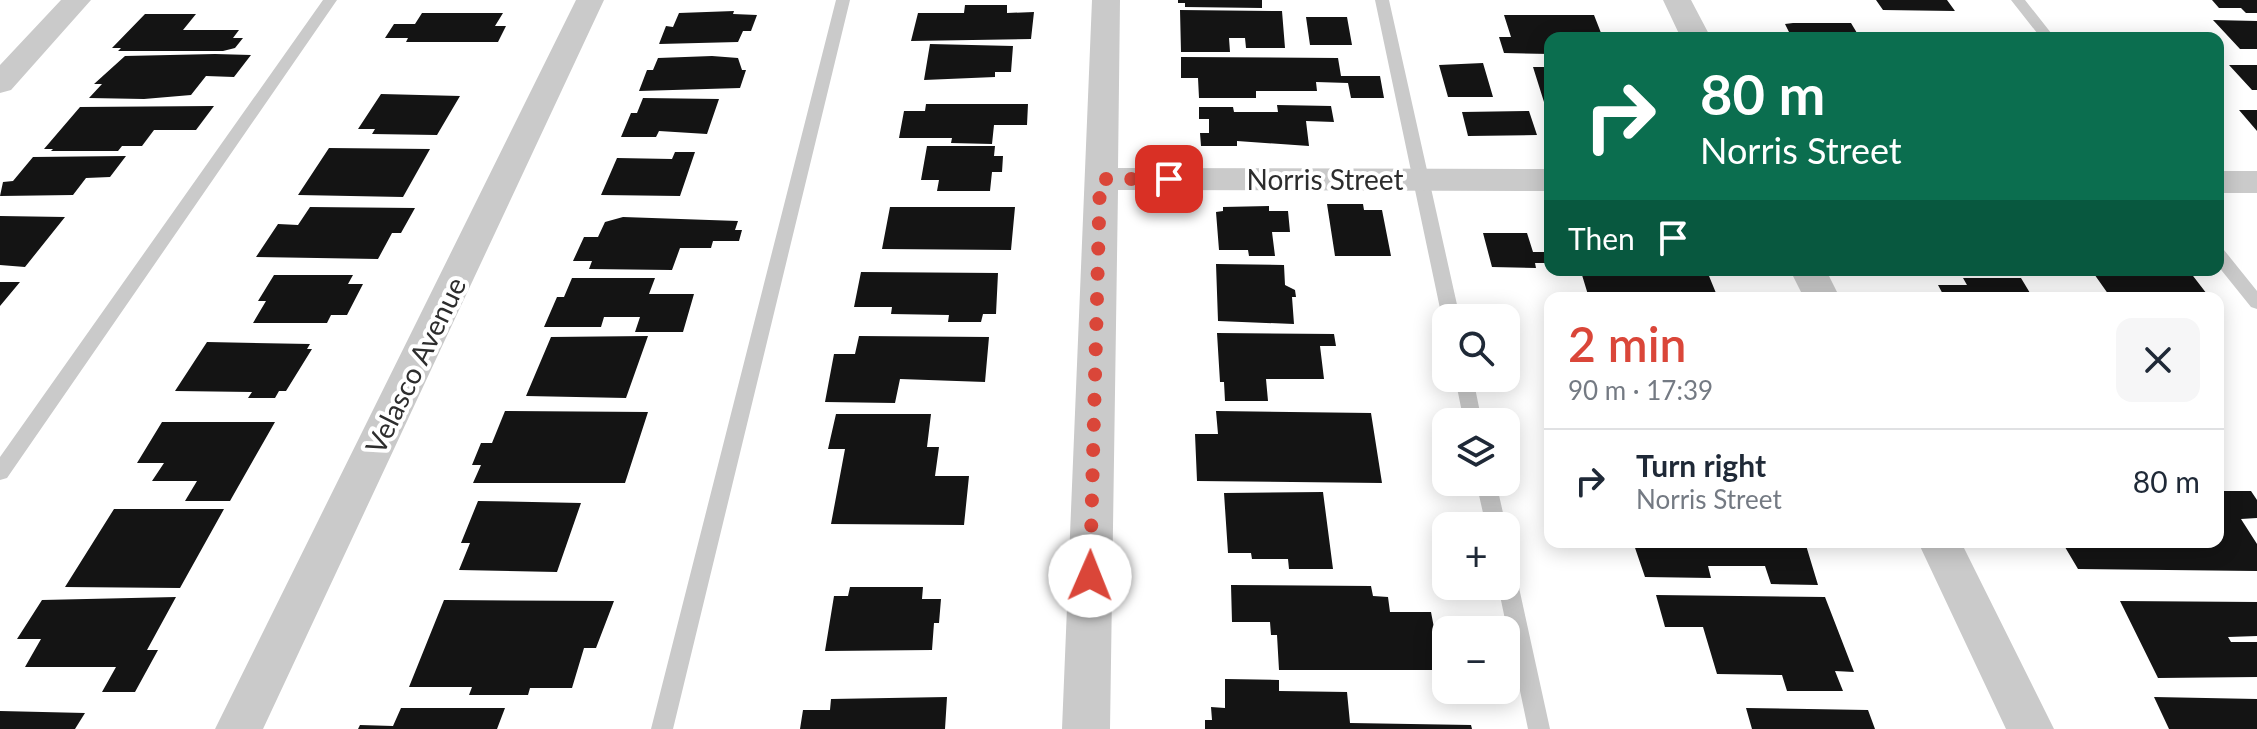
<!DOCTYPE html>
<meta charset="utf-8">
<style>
:root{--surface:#fff;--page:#f6f6f7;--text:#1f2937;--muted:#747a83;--line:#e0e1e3;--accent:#da4639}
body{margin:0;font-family:Lato,sans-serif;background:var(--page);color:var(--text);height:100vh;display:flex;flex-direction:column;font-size:30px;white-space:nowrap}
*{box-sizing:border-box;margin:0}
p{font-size:26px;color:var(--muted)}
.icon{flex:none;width:44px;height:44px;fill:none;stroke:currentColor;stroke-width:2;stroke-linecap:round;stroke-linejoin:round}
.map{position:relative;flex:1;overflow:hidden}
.side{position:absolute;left:1544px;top:292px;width:680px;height:256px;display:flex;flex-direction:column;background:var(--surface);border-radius:16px;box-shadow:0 4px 20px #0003}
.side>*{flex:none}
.top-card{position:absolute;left:1544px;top:32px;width:680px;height:244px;border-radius:16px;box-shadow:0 4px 20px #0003;background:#0b6e4f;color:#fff;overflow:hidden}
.buttons{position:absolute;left:1432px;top:304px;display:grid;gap:16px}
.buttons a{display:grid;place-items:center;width:88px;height:88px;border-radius:16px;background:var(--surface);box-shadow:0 4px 20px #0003;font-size:40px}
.pin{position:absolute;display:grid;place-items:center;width:68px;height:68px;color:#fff;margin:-34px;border-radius:16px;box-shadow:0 4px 12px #0006}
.me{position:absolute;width:88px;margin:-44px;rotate:1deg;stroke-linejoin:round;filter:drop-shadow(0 0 6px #0008)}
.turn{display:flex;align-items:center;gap:28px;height:168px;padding:0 24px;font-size:36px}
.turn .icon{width:104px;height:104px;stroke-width:2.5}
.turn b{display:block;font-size:56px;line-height:68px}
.then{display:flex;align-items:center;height:76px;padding:0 24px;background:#0003;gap:16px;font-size:30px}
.round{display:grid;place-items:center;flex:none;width:84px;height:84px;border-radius:16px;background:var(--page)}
.overview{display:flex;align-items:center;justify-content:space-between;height:136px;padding:0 24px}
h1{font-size:48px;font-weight:600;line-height:60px;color:var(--accent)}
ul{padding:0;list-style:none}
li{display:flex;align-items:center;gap:24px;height:104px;padding:0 24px;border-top:2px solid var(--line)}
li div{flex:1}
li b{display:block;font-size:30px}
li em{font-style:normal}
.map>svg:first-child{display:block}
</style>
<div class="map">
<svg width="2257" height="729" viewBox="0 0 2257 729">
<rect width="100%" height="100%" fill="#fff"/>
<path fill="#141414" d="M1178,0H1262V8L1185,7V3H1178Z
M1876,0H1947L1955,11L1883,10Z
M2212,0H2257V13H2246L2241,8H2219Z
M965,5H1007V13L1034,12L1031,39L911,41L918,13H964Z
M1180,10L1282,11L1285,48H1246L1245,38H1229L1230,52H1181Z
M734,11L733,14L757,15L751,31H743L738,42L659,44L666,26L673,27L679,13Z
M422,13H503L495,26H506L498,42H406L408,38H385L394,24H415Z
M145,14H196L183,30H239L233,38H243L235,48L223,51H118L121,48H112Z
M1504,15H1594L1603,38H1550V54L1504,53L1499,37H1511Z
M1306,17H1347L1352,45H1310Z
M2213,20L2257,21V49H2240Z
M1793,23H1851L1860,38H1792L1785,24Z
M930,44L1013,46L1011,72H995V77L924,80Z
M215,54L251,55L234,77L206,76L191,95L144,99L89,98L102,84H94L125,56Z
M712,56L738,58L742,70H746L740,88L639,91L647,70H653L658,58Z
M1181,57L1338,58L1341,76H1380L1384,98H1351L1348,83L1316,82L1317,91H1256V98H1199L1198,78H1181Z
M1483,63L1493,97H1448L1439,65Z
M2229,65H2257V90H2252Z
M1533,67H1550V102H1544Z
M381,94L460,96L437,135L372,134L375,129H358Z
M643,98L719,99L707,134L659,131L656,137H621L631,113H637Z
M926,104H1028L1027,125H994L992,144L951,143L952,138H899L904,111H925Z
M1277,105L1331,106L1334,122L1306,121L1309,146L1237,141V146H1201L1200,133H1209V119H1199V107H1233L1234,112H1278Z
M214,106L196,130H154L142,146H122L118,151H51L53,149H44L80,107Z
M2239,110H2257V131Z
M1529,111L1537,135L1468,136L1462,112Z
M927,146H995L994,156H1003L1002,172H992L990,191H937L939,180H921Z
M329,148L430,149L403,197L298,195Z
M675,152H695L680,196L601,195L617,158L672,159Z
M126,156L110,177L86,178L73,195L0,196L3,182L13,181L33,157Z
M1327,204H1363L1364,210H1382L1391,256H1335Z
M1269,206V211H1288L1290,232H1272L1275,256H1249L1248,250H1219L1216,212L1223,211V207Z
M310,207L415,208L401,233H392L378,259L256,257L278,224L298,225Z
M890,207H1015L1011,250L882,249Z
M0,216L65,217L25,267L0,265Z
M623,217L738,221L735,230H742L739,241H713L711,248H680L672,270L589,269L592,261H573L584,237H598L605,222Z
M1483,233H1527L1533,252H1550V263H1535L1536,268L1492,267Z
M1216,264L1284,265L1285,285L1295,290L1296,297H1292L1294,324L1218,321Z
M2092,271L2190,272L2210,298H2111Z
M861,272L998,273L996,314H983L981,322H948L949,315L891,314L892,307H854Z
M274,275H353L348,284H363L347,315H331L327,323H253L266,301H258Z
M1582,275L1709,276L1718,298H1589Z
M572,278H655L649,294H694L683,332H635L640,317H604L601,327H544L557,297H564Z
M1963,278H2021L2033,298H1945L1938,285H1967Z
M0,282H20L0,306Z
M1217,333L1334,334L1336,346H1320L1324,379H1266L1268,401H1225L1224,382H1220Z
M648,336L626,398L526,396L551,337Z
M859,336L989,337L985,382L900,379L895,403L825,402L834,354H855Z
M207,342L310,344L307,349H312L286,391H279L275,398H248L252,392L175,391Z
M505,411L648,412L625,483H473L481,465H472L481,443H492Z
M1216,411L1371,413L1382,483L1197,481L1195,434H1218Z
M836,414H931L927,447H939L935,476H969L964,525L831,524L845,449H828Z
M162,422H275L230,501H185L197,481H152L164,463H137Z
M2218,491H2251L2257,500V518L2241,519L2257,544V571L2078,569L2062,542H2218Z
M1323,492L1333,569H1289L1288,559H1252L1251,553H1228L1224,493Z
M478,501L581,503L557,572L459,570L470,543H461Z
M114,509H224L180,588L65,587Z
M1633,542H1805L1818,585L1771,584L1765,566H1708L1711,578L1645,577Z
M1231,585L1371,586L1373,596L1388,597L1390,612H1431L1442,670H1279L1277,635H1271L1270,622H1232Z
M850,587H923L922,599H941L939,623H934L932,650L825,651L834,596H848Z
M1656,595L1825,597L1854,672L1835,671L1843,691H1787L1782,675L1717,674L1703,627H1665Z
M176,597L147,650H158L135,692H102L116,667H25L41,639H17L42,600Z
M444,600L614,601L596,648H584L572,688H530L528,695H469L472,687H409Z
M2120,601L2257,602V636L2228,637L2231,642H2257V677L2158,678Z
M1225,679L1279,680V691L1347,692L1350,723L1471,725L1472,729H1205V720H1212L1211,707L1225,708Z
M947,697L945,729H800L803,710H830L831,699Z
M2154,697L2257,699V729H2169Z
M401,708H505L497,729H358L360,725L393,726Z
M1746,708L1868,710L1875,729H1752Z
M0,711L85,713L75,729H0Z"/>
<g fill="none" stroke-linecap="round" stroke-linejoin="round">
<path fill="#cacaca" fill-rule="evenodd" d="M323,0H337L7,478L0,480V457Z
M836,0H850L673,729H651Z
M1375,0H1389L1460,318H1446V323L1442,318Z
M2011,0H2025L2055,38H2041Z
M2218,248L2224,250L2257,291V309L2251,307L2218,266Z
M1455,378H1473L1482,422H1464Z
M1476,482H1496L1506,526H1486Z
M1506,565L1513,568L1516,574L1550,729H1528L1498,586H1506Z"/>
<path fill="#cacaca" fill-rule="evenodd" d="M61,0H91L11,90L0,93V65Z
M576,0H604L263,729H215Z
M1092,0H1120L1118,168L1550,169V191L1118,190L1110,729H1062Z
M1663,0H1691L1711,38H1681Z
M2218,171H2257V193H2218Z
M1790,270H1826L1840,298H1804Z
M1918,542H1961L2054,729H2006Z"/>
</g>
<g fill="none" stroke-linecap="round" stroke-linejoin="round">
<path stroke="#da4639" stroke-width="14" stroke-dasharray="0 25.2" d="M1090,576L1100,179H1169"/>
</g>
<g text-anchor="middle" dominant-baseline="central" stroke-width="8" stroke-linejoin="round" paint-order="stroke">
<g font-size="28" fill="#2d2d2d" stroke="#fff">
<text x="1325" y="179">Norris Street</text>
<text transform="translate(415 365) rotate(-64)">Velasco Avenue</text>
</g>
</g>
</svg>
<div class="buttons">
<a><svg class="icon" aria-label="search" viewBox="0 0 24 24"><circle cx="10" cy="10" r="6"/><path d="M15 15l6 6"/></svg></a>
<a><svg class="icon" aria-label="layers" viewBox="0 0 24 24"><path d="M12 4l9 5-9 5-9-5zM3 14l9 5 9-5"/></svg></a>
<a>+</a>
<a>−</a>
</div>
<div class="pin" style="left:1169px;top:179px;background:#d93025"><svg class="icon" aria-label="arrive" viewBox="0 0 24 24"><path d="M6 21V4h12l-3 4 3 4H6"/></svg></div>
<svg class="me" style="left:1090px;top:576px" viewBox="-20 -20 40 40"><circle r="19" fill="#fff"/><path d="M0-13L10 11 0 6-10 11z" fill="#da4639"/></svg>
<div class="top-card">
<div class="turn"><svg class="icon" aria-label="right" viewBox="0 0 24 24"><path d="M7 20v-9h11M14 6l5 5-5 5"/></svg><div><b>80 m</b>Norris Street</div></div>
<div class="then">Then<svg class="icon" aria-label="arrive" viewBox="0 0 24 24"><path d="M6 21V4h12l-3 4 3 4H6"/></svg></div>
</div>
<section class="side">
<div class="overview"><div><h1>2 min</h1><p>90 m · 17:39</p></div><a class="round"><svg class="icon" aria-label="close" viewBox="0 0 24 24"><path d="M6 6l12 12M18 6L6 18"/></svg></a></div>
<ul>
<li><svg class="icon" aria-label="right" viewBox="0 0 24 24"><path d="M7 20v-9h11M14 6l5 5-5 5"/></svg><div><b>Turn right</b><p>Norris Street</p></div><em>80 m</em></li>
</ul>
</section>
</div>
